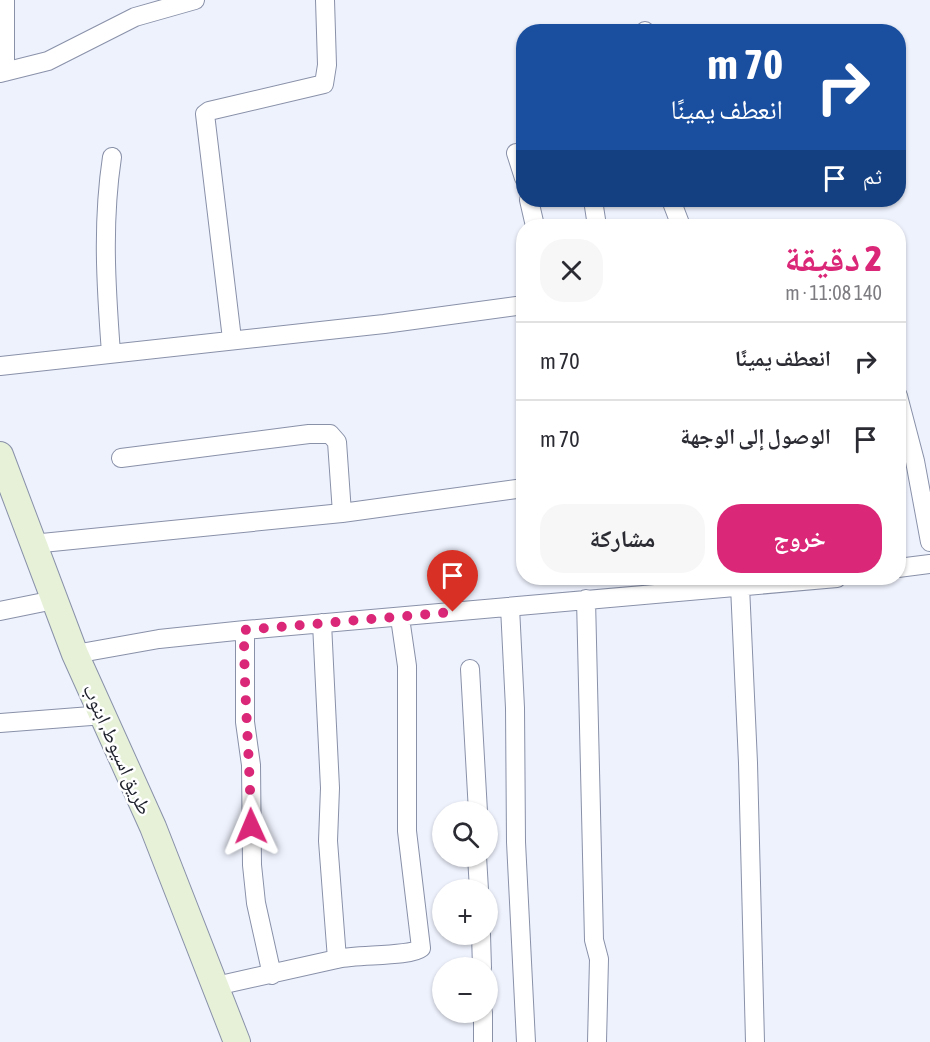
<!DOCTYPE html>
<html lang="ar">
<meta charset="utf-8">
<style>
:root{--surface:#fff;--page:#f7f7f7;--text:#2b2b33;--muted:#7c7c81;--line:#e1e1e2;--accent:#db2777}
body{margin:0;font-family:"Asap Condensed","Noto Naskh Arabic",sans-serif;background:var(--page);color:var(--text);direction:rtl;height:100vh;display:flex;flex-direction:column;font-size:22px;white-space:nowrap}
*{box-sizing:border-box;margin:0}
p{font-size:20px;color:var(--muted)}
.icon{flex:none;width:33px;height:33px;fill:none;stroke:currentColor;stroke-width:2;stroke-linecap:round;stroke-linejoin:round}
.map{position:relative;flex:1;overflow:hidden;direction:ltr}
.sheet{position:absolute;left:516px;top:219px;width:390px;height:366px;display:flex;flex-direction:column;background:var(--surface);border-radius:24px;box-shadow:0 2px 4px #0004;direction:rtl}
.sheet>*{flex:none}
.hud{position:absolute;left:516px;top:24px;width:390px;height:183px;border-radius:24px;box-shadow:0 2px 4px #0004;direction:rtl;background:#1a4fa0;color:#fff;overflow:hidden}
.fabs{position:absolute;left:432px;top:801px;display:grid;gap:12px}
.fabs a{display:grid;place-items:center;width:66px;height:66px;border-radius:50%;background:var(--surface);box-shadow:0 2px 4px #0004;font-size:30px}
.pin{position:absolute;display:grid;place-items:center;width:51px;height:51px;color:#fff;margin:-62px -26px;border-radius:50% 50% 50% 0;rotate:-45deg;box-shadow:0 0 6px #0007}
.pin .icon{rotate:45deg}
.me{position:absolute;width:66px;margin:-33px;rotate:359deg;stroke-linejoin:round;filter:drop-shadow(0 0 4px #0008)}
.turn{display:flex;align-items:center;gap:21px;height:126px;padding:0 24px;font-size:27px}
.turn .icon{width:78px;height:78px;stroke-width:2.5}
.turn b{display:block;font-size:42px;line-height:51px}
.then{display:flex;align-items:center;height:57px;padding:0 24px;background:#0003;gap:12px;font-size:22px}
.round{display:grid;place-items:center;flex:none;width:63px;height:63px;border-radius:24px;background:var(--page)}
.overview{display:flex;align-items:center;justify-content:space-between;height:102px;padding:0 24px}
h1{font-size:36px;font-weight:800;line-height:45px;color:var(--accent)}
.action{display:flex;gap:12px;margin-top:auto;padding:12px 24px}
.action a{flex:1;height:69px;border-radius:24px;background:var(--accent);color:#fff;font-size:24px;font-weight:800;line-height:69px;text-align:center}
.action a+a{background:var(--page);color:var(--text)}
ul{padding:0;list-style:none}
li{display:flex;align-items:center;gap:18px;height:78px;padding:0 24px;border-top:2px solid var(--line)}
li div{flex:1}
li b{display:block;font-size:22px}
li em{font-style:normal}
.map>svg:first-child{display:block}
</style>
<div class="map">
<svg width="930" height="1042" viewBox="0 0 930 1042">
<rect width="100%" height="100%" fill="#eef2fd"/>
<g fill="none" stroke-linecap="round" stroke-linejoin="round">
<defs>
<path id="street" d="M645,31V32
M5,72V0
M0,73L48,61L135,17L195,0
M516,153L524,178
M529,200L535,226
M593,200L597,226
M671,200L681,226
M232,339L205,114L209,111L324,84L327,65L325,0
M111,353C106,286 102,223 112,157
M0,366L384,324L524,305
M898,396L915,461L930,542
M121,458L309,434H330L337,442L342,513
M32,544L342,513L524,488
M898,568L930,564
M740,586L748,763L755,1042
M586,599L594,940L599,959L597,1042
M510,607L515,708L516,842L526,1042
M0,611L54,600
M245,630V722L251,765L252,865L256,903L272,975
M75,654L159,639L245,630L837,578
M470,669L478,812
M0,723L104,715
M477,856L479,890
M481,934L482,968
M337,959C357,954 410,957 421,948L407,831V666L400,618
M216,986L337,959L328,841L330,788L322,623
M483,1042V1012"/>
<path id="secondary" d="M0,455L75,654L153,827L237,1042"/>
</defs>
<use href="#street" stroke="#8991a9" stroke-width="20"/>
<use href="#secondary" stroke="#8991a9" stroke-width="28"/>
<use href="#street" stroke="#fff" stroke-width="18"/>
<use href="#secondary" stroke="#e6f1d8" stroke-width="26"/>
</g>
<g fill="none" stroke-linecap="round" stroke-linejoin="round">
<path stroke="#db2777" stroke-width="10" stroke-dasharray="0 18" d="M251,826C250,761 244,696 244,630L453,612"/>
</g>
<g text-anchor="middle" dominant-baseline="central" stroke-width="5" stroke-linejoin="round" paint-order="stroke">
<g font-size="20" fill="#1d202a" stroke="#fff">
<text transform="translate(118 749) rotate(66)">طريق اسيوط, ابنوب</text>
</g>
</g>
</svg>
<div class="fabs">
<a><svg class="icon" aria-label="search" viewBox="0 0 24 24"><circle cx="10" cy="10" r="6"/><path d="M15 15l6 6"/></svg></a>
<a>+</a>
<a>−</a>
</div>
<div class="pin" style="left:453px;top:612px;background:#d93025"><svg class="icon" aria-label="arrive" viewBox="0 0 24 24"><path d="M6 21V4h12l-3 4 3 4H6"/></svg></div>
<svg class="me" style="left:251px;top:826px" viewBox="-20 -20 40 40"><path d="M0-17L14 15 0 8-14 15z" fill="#db2777" stroke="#fff" stroke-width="4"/></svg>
<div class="hud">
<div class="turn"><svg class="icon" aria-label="right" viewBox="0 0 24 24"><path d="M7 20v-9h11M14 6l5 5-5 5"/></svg><div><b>70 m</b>انعطف يمينًا</div></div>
<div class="then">ثم<svg class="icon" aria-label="arrive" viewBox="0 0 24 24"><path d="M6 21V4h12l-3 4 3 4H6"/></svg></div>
</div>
<section class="sheet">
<div class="overview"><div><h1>2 دقيقة</h1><p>140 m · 11:08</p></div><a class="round"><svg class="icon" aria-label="close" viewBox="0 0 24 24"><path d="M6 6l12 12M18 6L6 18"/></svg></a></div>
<ul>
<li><svg class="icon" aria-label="right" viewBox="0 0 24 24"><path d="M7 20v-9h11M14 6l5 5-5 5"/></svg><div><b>انعطف يمينًا</b></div><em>70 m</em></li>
<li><svg class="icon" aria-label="arrive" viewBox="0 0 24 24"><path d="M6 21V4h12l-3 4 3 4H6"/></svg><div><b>الوصول إلى الوجهة</b></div><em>70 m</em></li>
</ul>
<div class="action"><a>خروج</a><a>مشاركة</a></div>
</section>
</div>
